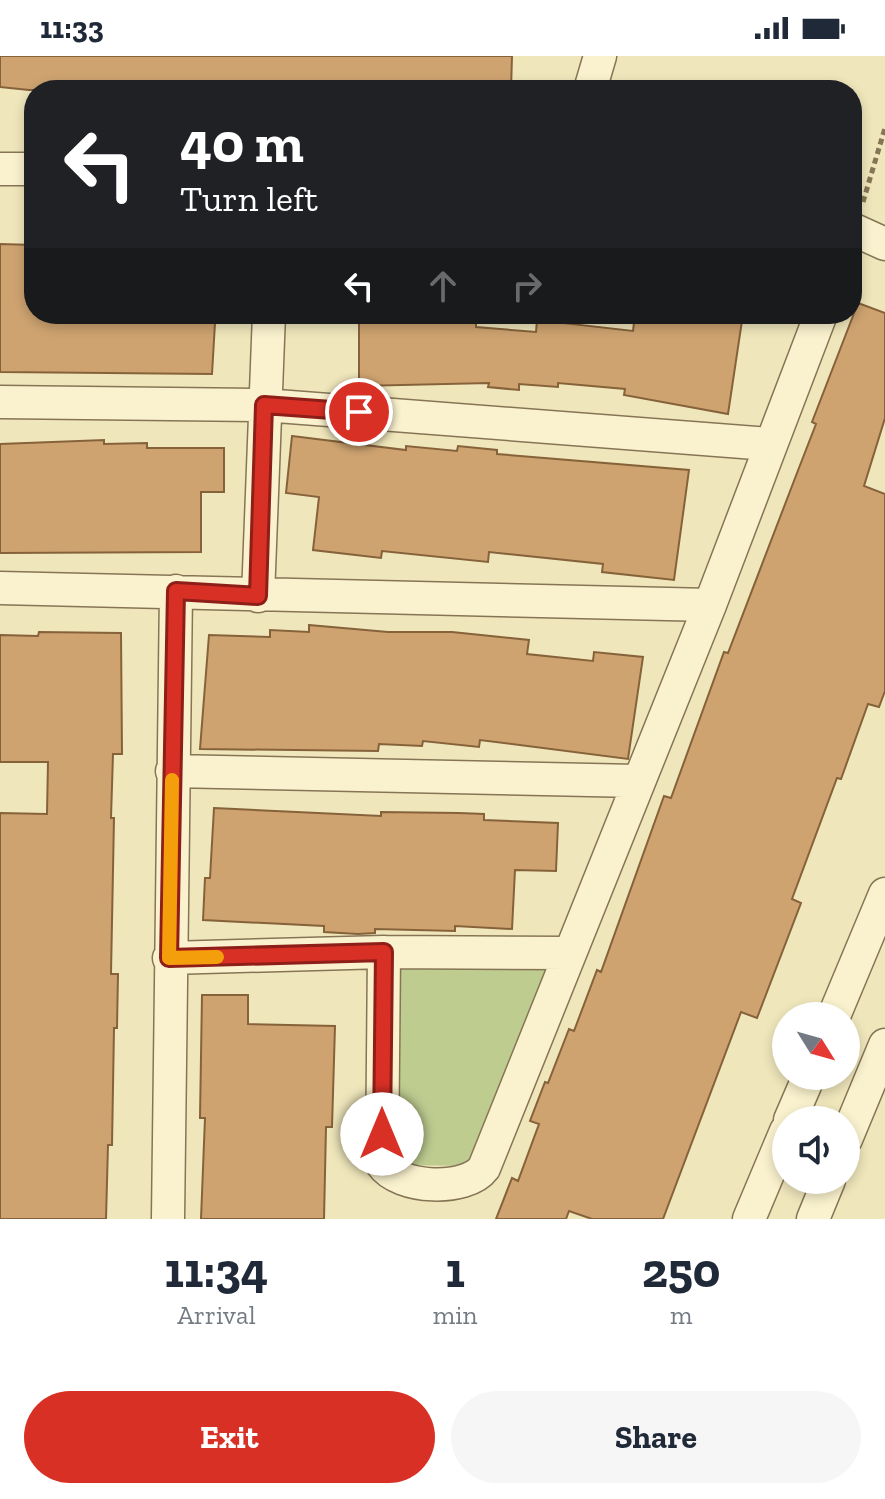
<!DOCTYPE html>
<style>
:root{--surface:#fff;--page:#f6f6f7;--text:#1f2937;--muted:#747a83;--accent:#d93025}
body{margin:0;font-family:"Zilla Slab",serif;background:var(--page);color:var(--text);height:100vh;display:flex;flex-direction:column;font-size:30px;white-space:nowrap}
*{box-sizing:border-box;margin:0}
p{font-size:26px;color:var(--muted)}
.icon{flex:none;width:44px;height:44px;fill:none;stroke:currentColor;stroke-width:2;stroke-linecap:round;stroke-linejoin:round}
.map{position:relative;height:1163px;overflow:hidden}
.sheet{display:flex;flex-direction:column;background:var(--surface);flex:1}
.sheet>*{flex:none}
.banner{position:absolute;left:24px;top:24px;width:838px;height:244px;border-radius:32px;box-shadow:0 4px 12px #0003;background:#202124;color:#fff;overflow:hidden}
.needle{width:52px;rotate:127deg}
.fabs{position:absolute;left:772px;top:946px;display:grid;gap:16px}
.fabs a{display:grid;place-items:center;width:88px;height:88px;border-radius:50%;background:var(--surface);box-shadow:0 4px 12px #0003;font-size:40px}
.pin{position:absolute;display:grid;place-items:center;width:68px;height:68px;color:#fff;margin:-34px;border:4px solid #fff;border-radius:50%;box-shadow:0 2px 8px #0007}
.me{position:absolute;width:88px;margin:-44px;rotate:0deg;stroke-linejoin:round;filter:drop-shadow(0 0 6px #0008)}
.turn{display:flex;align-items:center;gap:28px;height:168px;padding:0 24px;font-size:36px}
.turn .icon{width:104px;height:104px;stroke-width:2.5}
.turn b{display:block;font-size:56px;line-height:68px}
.lanes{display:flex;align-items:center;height:76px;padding:0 24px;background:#0003;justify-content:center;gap:40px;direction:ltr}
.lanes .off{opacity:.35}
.eta{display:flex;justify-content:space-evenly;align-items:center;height:136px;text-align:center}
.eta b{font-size:48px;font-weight:700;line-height:56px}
.button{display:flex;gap:16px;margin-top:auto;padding:16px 24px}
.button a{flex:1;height:92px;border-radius:48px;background:var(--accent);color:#fff;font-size:32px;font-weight:700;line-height:92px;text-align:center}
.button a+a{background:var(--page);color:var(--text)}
.status{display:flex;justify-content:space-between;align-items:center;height:56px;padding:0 40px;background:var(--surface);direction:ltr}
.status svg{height:22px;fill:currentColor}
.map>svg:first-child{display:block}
</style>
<div class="status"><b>11:33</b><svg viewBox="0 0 49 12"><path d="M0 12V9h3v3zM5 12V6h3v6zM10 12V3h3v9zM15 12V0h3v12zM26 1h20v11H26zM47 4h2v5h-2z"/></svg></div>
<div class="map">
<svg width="885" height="1163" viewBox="0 0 885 1163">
<rect width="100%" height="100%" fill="#efe6bb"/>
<path fill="#becc90" d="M567,898L478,1110L386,1109V902Z"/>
<path fill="#cea370" stroke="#86623a" stroke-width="2" d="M0,0H512L511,34H29L0,31Z
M0,188L34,189V258L151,260V265L215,267L212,318L0,316Z
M858,247L885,257V362L864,430L885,438V635L879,651L868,648L841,723L837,722L792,843L801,847L757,962L741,956L663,1163H592L569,1155L566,1163H496L512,1122L518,1125L539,1068L530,1065L545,1026L548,1027L569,973L574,975L597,914L601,916L664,740L671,742L724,596L728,597L797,417L816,368L812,366Z
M635,258H743L728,358L624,339L625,333L558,327V331L519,328V334L488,331L489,327L359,330V266L476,264V271L536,276L537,264L633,275Z
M292,380L406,394V390L457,395L458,390L497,394V398L689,414L674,524L602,516L603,508L489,496L488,506L382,495L381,502L313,494L319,441L286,437Z
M104,384V388L147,387V392H224V436H201V496L0,497V388Z
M309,569L388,576H452L529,584L527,598L593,605L594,596L643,601L628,703L480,684L479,691L423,685L422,690L379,688L378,695L200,693L209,579L270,581V574L309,576Z
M39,576L121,577L122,698H113L111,762H114L111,918H118L117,972H114L112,1089H108L106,1163H0V757L47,758L48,706H0V579L38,580Z
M214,752L381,760V756L459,757L484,758V764L558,767L556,815L515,814L512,873L455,870V875L375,873V877L358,878L324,876V870L203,864L205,822H210Z
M202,939H248V968L335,970L332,1071H326L324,1163H201L205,1062H200Z"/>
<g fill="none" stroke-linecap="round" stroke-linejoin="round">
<defs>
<path id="minor" d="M590,34L600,0
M0,113H34
M852,173L885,188
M0,346L264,349L769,388
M0,532L710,549
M258,540L269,258
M172,715L637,725
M384,896L382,1108C399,1133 466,1136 484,1112L710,549L821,258
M169,902L384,896L568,897
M834,960L885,838
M790,1064L809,1020
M846,1083L885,989
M168,1163L176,535
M749,1163L786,1075
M813,1163L829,1124"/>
</defs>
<use href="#minor" stroke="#867555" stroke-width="35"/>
<path stroke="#867555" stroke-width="5" stroke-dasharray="6 4" stroke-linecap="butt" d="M863,146L885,72"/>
<use href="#minor" stroke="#faf2ce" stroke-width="32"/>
</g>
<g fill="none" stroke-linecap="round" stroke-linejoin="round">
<defs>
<path id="route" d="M359,356L264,349L258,540L176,535L169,902L384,896L382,1078"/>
</defs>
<use href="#route" stroke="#8d1f18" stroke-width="20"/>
<use href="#route" stroke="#d93025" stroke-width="14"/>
<path stroke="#f59e0b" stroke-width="14" d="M172,724L169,902L217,901"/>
</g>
</svg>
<div class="fabs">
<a><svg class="needle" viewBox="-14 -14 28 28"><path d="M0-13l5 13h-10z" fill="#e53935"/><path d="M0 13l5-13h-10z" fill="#747a83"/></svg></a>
<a><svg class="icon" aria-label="sound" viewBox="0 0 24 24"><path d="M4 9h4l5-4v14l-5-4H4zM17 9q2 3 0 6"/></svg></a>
</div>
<div class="pin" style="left:359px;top:356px;background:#d93025"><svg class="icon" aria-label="arrive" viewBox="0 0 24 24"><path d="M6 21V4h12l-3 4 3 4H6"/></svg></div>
<svg class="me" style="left:382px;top:1078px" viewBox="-20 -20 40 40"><circle r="19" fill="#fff"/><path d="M0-13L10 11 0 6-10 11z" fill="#d93025"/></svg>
<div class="banner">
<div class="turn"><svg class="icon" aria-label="left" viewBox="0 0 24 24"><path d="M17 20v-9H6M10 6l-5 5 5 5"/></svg><div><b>40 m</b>Turn left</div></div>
<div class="lanes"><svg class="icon" aria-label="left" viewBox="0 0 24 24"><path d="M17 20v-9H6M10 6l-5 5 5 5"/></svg><svg class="icon off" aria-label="ahead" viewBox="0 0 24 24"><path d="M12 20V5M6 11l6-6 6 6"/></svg><svg class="icon off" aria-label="right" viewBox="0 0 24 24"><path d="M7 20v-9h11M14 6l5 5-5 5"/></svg></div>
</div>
</div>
<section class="sheet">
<div class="eta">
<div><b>11:34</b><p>Arrival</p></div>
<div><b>1</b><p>min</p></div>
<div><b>250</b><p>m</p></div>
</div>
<div class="button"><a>Exit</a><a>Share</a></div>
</section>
